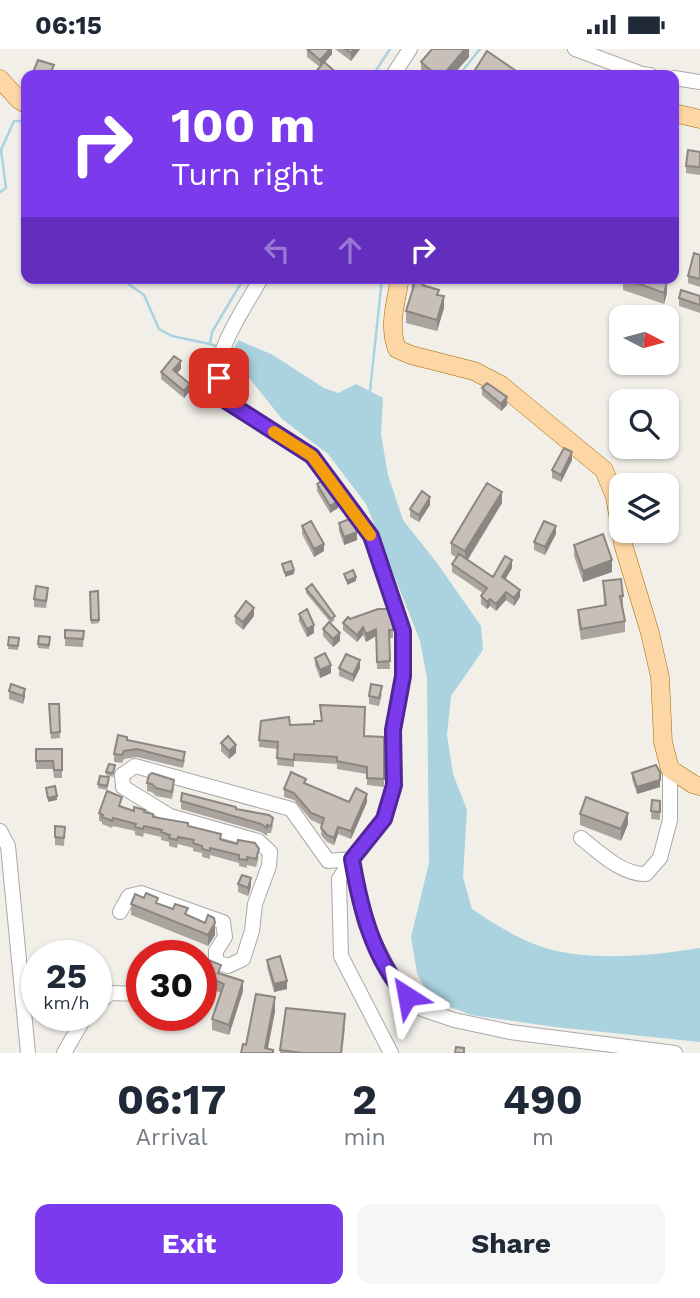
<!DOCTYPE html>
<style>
:root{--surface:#fff;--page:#f6f6f7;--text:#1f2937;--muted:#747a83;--accent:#7c3aed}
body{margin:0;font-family:"Work Sans",sans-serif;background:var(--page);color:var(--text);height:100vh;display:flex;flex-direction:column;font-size:26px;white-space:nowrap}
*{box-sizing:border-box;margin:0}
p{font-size:23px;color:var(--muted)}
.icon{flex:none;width:38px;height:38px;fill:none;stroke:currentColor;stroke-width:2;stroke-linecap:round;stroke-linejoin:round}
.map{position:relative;height:1004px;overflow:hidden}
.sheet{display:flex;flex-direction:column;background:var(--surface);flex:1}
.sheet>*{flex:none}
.top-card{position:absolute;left:21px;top:21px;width:658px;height:214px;border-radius:14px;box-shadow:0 2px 5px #0004;background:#7c3aed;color:#fff;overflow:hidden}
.needle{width:46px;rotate:96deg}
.fabs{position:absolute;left:609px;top:256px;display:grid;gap:14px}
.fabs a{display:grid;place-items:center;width:70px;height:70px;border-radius:14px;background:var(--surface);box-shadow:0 2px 5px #0004;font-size:35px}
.speed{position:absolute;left:21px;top:891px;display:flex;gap:14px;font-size:35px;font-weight:700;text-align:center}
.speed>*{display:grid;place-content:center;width:91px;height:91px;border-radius:50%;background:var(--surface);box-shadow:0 2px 5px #0004;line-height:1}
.speed small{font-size:18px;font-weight:400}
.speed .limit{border:10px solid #d22;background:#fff;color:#111}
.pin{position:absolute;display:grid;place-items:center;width:60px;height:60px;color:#fff;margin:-30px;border-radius:14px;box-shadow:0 4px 10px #0006}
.me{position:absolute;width:77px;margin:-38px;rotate:326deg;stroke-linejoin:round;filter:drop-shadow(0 0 5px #0008)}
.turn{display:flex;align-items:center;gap:24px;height:147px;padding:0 35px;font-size:32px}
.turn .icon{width:91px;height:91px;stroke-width:2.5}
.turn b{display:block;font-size:49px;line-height:60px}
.lanes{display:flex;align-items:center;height:66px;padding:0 35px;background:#0003;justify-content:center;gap:35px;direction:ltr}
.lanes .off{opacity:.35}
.eta{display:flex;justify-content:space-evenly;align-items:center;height:119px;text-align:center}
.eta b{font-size:42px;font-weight:700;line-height:49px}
.button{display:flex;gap:14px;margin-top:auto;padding:14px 35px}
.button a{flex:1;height:80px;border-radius:14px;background:var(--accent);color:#fff;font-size:28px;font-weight:700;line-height:80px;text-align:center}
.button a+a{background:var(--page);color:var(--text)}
.status{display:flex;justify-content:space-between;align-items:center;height:49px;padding:0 35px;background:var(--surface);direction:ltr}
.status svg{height:19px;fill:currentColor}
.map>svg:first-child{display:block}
</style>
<div class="status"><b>06:15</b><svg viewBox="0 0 49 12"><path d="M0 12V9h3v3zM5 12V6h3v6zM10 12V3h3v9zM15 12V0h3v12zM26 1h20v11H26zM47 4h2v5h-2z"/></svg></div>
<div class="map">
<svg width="700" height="1004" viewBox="0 0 700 1004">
<rect width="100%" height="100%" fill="#f2efe9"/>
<path fill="#aad3df" d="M238,291L273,306L324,339L338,344L356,335L383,349L381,385L388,426L403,471L437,514L481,577L483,601L451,647L447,686L453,725L467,761L463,828L472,860C491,873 512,886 534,895C581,914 650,907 700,899V993L555,978L471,966L430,950L417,924L411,888L429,814L427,629L420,592L366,455L328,405L282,370L250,330L228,312Z"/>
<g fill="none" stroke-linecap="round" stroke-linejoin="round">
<path stroke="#aad3df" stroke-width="2.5" d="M373,26L390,0
M459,26L480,0
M0,143L6,139L1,101L14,72H26
M120,229L144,246L159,280L172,287L210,295
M219,298L210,295L212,283L244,229
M370,342L382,229"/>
<defs>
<path id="minor" d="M575,0L642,25L650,26
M393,26L410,0
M674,29L700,33
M261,229C247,256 214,300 219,330C221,337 224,345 226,352L312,407L371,487L403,582V627L393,681L394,736L384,770L352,810L365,874L397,937L416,958L454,971L510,983L675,1004
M0,782L8,797L28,1004
M581,789C599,803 622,826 646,825L660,809L670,771V720
M120,863L129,847L141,844L223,873L225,888L216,902V913L228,917L243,910L252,882L255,855L269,817L270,803L258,792L170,767L123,738L122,726L135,717L291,760L328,812L352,810L339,830L341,907L391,1004
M96,955L111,944L142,945
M175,966L176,967
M64,1004L86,966"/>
<path id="major" d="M0,30L19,51L26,55
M674,64L700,70
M400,229C396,253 388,276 397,300L411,306L474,322L501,336L604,421L615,448L623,495L650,584L660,628L663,693L670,720L693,735L700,737"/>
</defs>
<use href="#minor" stroke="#a9a9a9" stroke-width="16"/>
<use href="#major" stroke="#a06b00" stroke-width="19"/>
<use href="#minor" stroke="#fff" stroke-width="14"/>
<use href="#major" stroke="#fcd6a4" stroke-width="18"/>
</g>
<path fill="#aba49e" d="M307,0H332V5L320,18L307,8Z
M335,0H360L351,12Z
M469,0V8L453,26H422L421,25V13Z
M700,103V126L686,124V117Z
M700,206V238L688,234V227Z
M425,229V237L439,246L444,259L437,282L406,274V262L412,243L411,232Z
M623,229L667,244L664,255L623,241Z
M700,247V264L679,257V249Z
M181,320L177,324L190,342L184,349L161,330V323Z
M482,339L507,356L501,362L482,346Z
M572,411L561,433L552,429V421Z
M317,435L338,459L330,464L317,442Z
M502,454L468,511L493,528L512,519L505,530L520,548L514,557L506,551L496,562L490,557L487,560L481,555V547L483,544L452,523V515L457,509L451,505V494Z
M430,456L419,473L410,468V460Z
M339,474L357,491L344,496L339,482Z
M302,477L324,502L314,508L302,485Z
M556,485L545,506L534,501V493Z
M574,496L612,523L583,533L574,507Z
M603,532L623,547V557H622L625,572V583L581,591L578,571V561L604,556Z
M306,540L335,571L331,574L306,544Z
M98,542L99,574L91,575L90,543Z
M48,546L46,559L34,558V550Z
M299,565L314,584L307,588L299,572Z
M235,567H254L243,581L235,574Z
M350,570L393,575V589H389L390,620H377L376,587L366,593L363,586L357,593L343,581V574Z
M323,580L340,592L333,598L323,587Z
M65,581L84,582L83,598L65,597Z
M39,587L50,588L49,600L38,599Z
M9,588L19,589L18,601L8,600Z
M315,609L331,624L320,629L315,616Z
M339,619H360L353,633L339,627Z
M9,642L25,648L23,655L9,650Z
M382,645L379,657L369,655V647Z
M59,655L60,689L51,690L49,662Z
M320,656L364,687L384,688V738L367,736V725L337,720V715L294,712V718L277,716L278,700L259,698V691L290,676L314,675L321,672Z
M127,691L185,711L183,719L137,708L124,710L122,714L114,713V705Z
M221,694L236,704L229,710L221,702Z
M36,700H62V729H54L53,720H36Z
M115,720L113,728L106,726V723Z
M632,724L660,738L637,745L632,730Z
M109,732L107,741L98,739V735Z
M147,734L174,739L172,750L156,747L152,743L147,742Z
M306,735L349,753H367L351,790L338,785L334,796L327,793L321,786L322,776L311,771L294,751L284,748V740Z
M652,751L660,752V771L651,770Z
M181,752L236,760L273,776L271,784H267V787L261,783L181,760Z
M122,756V757L134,762L145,763L153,768L188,777L221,790L259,808L256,818L247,816V819L239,817V814L210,806V810L202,808V804L193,802V799L178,795L177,799L169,797V793L161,791V788L144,784L143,788L135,786V782L113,777L112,779L102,775V773L99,772V764Z
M580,765L628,775L621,792L580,776Z
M65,778L64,797L55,796V788Z
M238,835L251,837L248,847L238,843Z
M158,854L188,866L215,886L208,897L131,866V855Z
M201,908L243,942L229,986L212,981V970L221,944L201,935Z
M267,911L287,940L274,943L267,918Z
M345,979L342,1004H280V1001Z"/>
<path fill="#8b8681" d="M330,0H332V5L320,19V11Z
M354,0H360L351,12V4Z
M465,0H469V8L453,26H443Z
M667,233V244L664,255V244Z
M444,247V259L437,282V271Z
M181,312V320L173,329V321Z
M190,335V342L184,349V342Z
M507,348V356L501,362V355Z
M572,403V411L561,433V426Z
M502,443V454L465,514V502Z
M430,448V456L419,473V466Z
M338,452V459L330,464V457Z
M556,477V485L545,506V498Z
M357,483V491L344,496V488Z
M324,495V502L314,508V500Z
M512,511V519L502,536V528Z
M612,511V523L583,533V522Z
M294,521V525L285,528V524Z
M356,528V532L347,536V532Z
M520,541V548L514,557V549Z
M506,543V551L496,562V555Z
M490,550V557L487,560V553Z
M254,559V567L243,581V573Z
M314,576V584L307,588V580Z
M363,578V586L357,593V586Z
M376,580V587L366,593V585Z
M340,584V592L333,598V590Z
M360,611V619L353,633V626Z
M331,616V624L320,629V621Z
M25,640V648L23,655V647Z
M236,696V704L229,710V702Z
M660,731V738L637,745V738Z
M367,745V753L351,790V782Z
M57,747V751L48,753V749Z
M628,764V775L621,792V780Z
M338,778V785L334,796V789Z
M251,829V837L248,847V839Z
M215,874V886L208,897V886Z
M243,932V942L229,986V976Z
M287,932V940L274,943V935Z
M275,948V963L267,1004L265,999Z"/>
<path fill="#c7bfb8" stroke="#8b8681" stroke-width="2" d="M307,0H330L320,11Z
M345,0H354L351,4Z
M432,0H465L443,26H436L421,13Z
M487,2L522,26H477L473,24Z
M38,11L54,16L50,26H32Z
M324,13L339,26H313Z
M688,101L700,103V118L686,117Z
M694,204L700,206V230L688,227Z
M412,229H424L422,236L439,241L437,246L444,247L437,271L406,262L415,233L411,232Z
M623,229H657L667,233L664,244Z
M681,241L700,247V256L679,249Z
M174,307L181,312L173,321L190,335L184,342L161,323Z
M487,334L507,348L501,355L482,339Z
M564,399L572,403L561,426L552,421Z
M323,431L338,452L330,457L317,435Z
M487,434L502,443L465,502L451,494Z
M422,442L430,448L419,466L410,460Z
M352,469L357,483L344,488L339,474Z
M311,472L324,495L314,500L302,477Z
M544,472L556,477L545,498L534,493Z
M603,485L612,511L583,522L574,496Z
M459,505L493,528L505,507L512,511L502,528L520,541L514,549L506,543L496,555L490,550L487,553L481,547L487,539L452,515Z
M291,512L294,521L285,524L282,515Z
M353,521L356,528L347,532L344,525Z
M621,530L623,547H620L625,572L581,580L578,561L606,556L603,532Z
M312,535L335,567L331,570L306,540Z
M36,537L48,539L46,552L34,550Z
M98,542L99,571H91L90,543Z
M246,552L254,559L243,573L235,567Z
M307,560L314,576L307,580L299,565Z
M378,560H388L393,575V581H389L390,612L377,613L376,580L366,585L363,578L357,586L343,574L348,568L350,570Z
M329,573L340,584L333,590L323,580Z
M65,581L84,582L83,590L65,589Z
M39,587L50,588L49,596L38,595Z
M9,588L19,589L18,597L8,596Z
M325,604L331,616L320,621L315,609Z
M346,605L360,611L353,626L339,619Z
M11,635L25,640L23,647L9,642Z
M371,635L382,637L379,649L369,647Z
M49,655H59L60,683L51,684Z
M320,656L365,658L364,687L384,688V730L367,729V718L337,712V708L294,705V711L277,709L278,693L259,691L261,672L289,668L290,676L314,675V672H322Z
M118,686L127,688V691L185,703L183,712L137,700L124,702L122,706L114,705Z
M228,687L236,696L229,702L221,694Z
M36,700H62V721H54L53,712H36Z
M109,715L115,716L113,724L106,723Z
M656,716L660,723V731L637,738L632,724Z
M291,723L306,730L304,734L349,753L356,739L367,745L351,782L338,778L334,789L327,786L321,779L324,769L311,764L294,744L284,740Z
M152,724L174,731L172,743L156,739L152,735L147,734L149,726Z
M100,727L109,728L107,737L98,735Z
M55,737L57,747L48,749L46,739Z
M107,742L122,748L119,757L134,762V758L145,761L144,763L153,765V768L188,774V777L221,785L220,790L222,791L237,795L238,791L255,794L259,800L256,810L247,808V811L239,810V806L210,799V802L202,800V797L193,794L194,791L178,788L177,791L169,789L170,786L161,783L162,781L144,777L143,780L135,778L136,775L113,769L112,772L102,768L103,766L99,764Z
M182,744L236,758V760L269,766L273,769L271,777L267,776V779L261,775L181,752Z
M586,748L628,764L621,780L580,765Z
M652,751L660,752V763L651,762Z
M55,777L65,778L64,789L55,788Z
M242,826L251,829L248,839L238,835Z
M146,844L158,849L156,854L173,860L175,855L188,859L185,865L205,874L208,866L214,869L215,874L208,886L131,855L135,845L144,849Z
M280,907L287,932L274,935L267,911Z
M201,908L221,916L218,924L243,932L229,976L212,970L224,935L201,925Z
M256,945L275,948L265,999L273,1001V1004H241L243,995L246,996Z
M286,959L345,965L341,1004H302L280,1001Z
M456,998L464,999V1004H455Z"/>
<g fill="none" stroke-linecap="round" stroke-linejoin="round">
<defs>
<path id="route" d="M219,329L226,352L312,407L371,487L403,582V627L393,681L394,736L384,770L352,810C360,858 373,911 407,947"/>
</defs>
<use href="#route" stroke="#51269a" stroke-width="18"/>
<use href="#route" stroke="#7c3aed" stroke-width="12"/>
<path stroke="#f59e0b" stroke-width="12" d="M274,383L312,407L370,486"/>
</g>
</svg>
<div class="fabs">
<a><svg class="needle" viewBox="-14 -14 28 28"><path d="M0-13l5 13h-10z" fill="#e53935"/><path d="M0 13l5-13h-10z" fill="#747a83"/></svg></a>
<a><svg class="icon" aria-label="search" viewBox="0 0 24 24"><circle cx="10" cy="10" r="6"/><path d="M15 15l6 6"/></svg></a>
<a><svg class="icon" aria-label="layers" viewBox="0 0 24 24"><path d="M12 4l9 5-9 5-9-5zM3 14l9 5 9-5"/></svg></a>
</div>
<div class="speed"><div>25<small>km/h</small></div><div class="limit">30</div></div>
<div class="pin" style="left:219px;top:329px;background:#d93025"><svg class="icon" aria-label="arrive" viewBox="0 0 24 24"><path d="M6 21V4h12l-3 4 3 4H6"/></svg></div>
<svg class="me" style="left:407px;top:947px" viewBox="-20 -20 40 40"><path d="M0-17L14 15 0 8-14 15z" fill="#7c3aed" stroke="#fff" stroke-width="4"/></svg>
<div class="top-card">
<div class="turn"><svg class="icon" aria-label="right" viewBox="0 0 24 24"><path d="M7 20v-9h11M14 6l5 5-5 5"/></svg><div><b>100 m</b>Turn right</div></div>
<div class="lanes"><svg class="icon off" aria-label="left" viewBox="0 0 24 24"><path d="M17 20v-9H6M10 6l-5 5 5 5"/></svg><svg class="icon off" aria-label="ahead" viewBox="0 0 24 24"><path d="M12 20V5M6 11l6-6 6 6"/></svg><svg class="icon" aria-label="right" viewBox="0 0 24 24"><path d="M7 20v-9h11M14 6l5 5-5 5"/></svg></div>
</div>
</div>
<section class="sheet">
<div class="eta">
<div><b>06:17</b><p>Arrival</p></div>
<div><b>2</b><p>min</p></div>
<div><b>490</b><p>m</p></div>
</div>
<div class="button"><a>Exit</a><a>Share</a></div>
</section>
